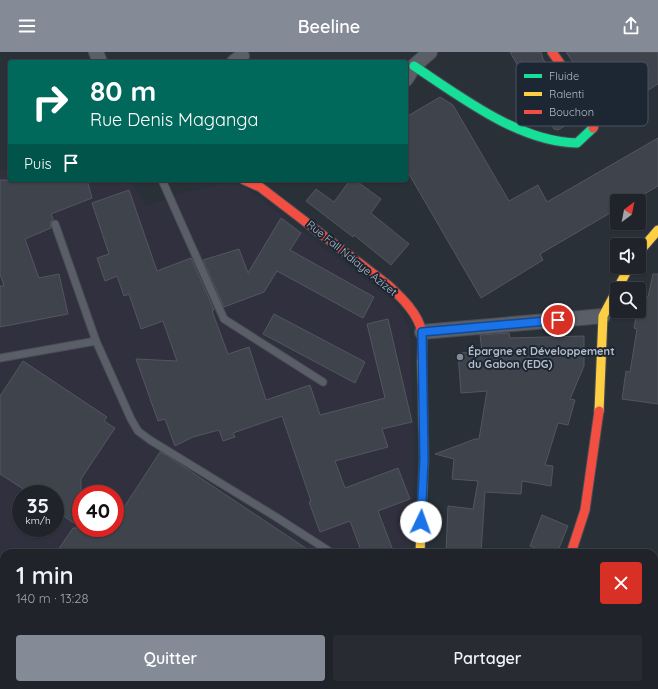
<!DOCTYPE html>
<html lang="fr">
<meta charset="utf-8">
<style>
:root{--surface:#20242a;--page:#282c32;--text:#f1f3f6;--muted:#a2a4a8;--line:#3d4147;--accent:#848b96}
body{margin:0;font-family:Quicksand,sans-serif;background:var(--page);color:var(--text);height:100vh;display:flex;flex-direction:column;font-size:15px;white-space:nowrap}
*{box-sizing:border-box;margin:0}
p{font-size:13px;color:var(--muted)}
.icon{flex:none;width:22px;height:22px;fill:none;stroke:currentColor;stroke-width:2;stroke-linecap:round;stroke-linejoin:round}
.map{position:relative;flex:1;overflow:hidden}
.panel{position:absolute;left:0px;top:497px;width:658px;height:140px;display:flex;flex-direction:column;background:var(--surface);border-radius:12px 12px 0 0;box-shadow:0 1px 3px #0004,0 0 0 1px var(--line)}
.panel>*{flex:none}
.top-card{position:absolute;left:8px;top:8px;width:400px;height:122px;border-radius:4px;box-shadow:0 1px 3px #0004,0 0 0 1px var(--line);background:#00695c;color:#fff;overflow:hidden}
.needle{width:26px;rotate:32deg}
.buttons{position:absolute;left:610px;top:142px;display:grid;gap:8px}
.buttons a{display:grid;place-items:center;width:36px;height:36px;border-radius:4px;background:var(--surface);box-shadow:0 1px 3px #0004,0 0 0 1px var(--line);font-size:20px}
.speed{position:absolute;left:12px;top:433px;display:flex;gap:8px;font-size:20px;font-weight:700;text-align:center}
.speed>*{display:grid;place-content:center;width:52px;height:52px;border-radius:50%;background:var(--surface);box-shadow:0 1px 3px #0004,0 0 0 1px var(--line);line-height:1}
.speed small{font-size:10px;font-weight:400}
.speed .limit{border:6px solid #d22;background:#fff;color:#111}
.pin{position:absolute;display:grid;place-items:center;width:34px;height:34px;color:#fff;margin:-17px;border:2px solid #fff;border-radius:50%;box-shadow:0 1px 4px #0007}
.me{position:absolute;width:44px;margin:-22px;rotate:3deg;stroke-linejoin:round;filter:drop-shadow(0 0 3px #0008)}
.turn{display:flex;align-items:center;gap:14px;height:84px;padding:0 16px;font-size:18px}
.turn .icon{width:52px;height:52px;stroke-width:2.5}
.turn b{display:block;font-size:28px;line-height:34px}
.then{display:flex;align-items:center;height:38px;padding:0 16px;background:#0003;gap:8px;font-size:15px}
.round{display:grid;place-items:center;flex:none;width:42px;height:42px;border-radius:4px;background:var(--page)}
.summary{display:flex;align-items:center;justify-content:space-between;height:68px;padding:0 16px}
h1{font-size:24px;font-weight:600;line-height:30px}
.action{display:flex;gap:8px;margin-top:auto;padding:8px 16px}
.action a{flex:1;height:46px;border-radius:4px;background:var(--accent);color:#fff;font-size:16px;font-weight:600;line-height:46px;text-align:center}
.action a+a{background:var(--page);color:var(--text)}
header{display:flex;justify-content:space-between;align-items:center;height:52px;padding:0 16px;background:var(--accent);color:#fff;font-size:18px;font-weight:600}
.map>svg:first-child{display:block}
</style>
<header><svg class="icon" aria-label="menu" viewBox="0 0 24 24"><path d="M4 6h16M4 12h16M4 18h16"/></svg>Beeline<svg class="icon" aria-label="share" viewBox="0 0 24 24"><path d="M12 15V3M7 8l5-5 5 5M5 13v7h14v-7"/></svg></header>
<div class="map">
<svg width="658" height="637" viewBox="0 0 658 637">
<rect width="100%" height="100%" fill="#2a3038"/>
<path fill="#31303e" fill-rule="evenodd" d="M10,116V128H129L146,154L182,141L227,131L246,136L392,248L403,263L409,276L411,290L414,419L411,501H4V633H402L403,637H0V119ZM21,442H55V476H21ZM81,442H115V476H81Z"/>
<path fill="#3f444c" stroke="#52575f" d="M510,0H541L543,7L582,63L558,78L554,77Z
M566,0H658V32L608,63L604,54Z
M440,45L453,53L509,149L538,133L547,150L658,86V134L632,149H617V157L540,202L543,208L481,246L406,117V65Z
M0,128H87L92,146L51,162L53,167L50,171L51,176L25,187L39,226L59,222L68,262L0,275V234H4L0,222Z
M350,128H355L381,147L371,161L409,192L391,213L354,183L353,185L306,149L316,137L334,150Z
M129,138L157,219L191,206L214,258L212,259L228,302L249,295L266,348L310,333L320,363L385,346L367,272L388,267L412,370L382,377L388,395L335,409L345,436L398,416L410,447L378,459L394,501H362L350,469L320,480L309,450L311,449L282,364L233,381L235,385L223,389L219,378L193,385L175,394L165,367L158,369L136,307L177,309L163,269L141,277L129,242L124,244L117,224L105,229L97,206L109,202L92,151Z
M281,166L301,181L290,198L374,245L363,266L277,219L264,240L224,255L203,208L239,197L248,221Z
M653,222H658V352L622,347L626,319L630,320L637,277L634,276L637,259H639V244L648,245Z
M274,262L365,310L355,331L263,282Z
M509,281L510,286L584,284V314L570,347L575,348L568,373L558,371L545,413L553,414L551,434L522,429L521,442L485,440L481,501H446L448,454L473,457L478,429L452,427L454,407L435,402L475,387H479L487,339L461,341L458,301L482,300L480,283Z
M23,309L107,365L104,369L115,376L81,427V476L55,458V442H31L0,422V344Z
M160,400L166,403L313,501H56L73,476H115V469Z
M542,463L568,474L557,501H547L530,494Z"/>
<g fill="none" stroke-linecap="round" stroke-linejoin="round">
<defs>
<path id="lane" d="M162,128L224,267L323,330
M55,172L96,289L131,367L138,379L150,388L276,465L332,501
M0,306L96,289
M0,544L4,546
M0,609L4,612
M34,633L40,637
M132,633L138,637
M347,637L353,633"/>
<path id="street" d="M96,0L100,10
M234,10L242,4
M406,27L414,14L430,0
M422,280L603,264
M418,633V637"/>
<path id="fast" d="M414,14C461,45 519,90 577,91L593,76"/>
<path id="slow" d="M639,200L658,178
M599,359L603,264L629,215
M420,501L424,407L422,309"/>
<path id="jam" d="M552,0L595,61L596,68L593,76
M244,128L260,135L388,233C401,245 419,262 422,281C423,290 422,300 422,309
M571,501L585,458L599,359
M519,637L521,633"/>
</defs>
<use href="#lane" stroke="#484c55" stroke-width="9"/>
<use href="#street" stroke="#484c55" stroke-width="16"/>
<use href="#fast" stroke="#484c55" stroke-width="11"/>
<use href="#slow" stroke="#484c55" stroke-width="11"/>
<use href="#jam" stroke="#484c55" stroke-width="11"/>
<use href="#lane" stroke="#5a5e66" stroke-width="7"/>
<use href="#street" stroke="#5a5e66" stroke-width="14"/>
<use href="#fast" stroke="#16e098" stroke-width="9"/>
<use href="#slow" stroke="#ffcf43" stroke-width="9"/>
<use href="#jam" stroke="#f24e42" stroke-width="9"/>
</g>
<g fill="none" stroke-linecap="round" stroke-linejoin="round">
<defs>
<path id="route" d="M421,470L424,407L422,280L558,268"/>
</defs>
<use href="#route" stroke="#114b97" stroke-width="10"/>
<use href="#route" stroke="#1a73e8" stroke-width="7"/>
</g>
<circle fill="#848b96" stroke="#1d2633" stroke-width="1.5" cx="460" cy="305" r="4"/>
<g text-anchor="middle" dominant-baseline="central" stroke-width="4" stroke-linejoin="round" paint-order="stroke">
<g font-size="11" fill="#b4bcc9" stroke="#1d2633">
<text transform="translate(352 206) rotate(39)">Rue Fall Ndiaye Azizet</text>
</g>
<g font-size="11" font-weight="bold" fill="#b4bcc9" stroke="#1d2633" text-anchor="start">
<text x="468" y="299">Épargne et Développement<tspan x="468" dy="13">du Gabon (EDG)</tspan></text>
</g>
</g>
<rect x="516" y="10" width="132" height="64" rx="6" fill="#1d2633" stroke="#4a5360" stroke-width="1"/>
<rect x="524" y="22" width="18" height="4" fill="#16e098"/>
<rect x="524" y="40" width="18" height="4" fill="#ffcf43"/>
<rect x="524" y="58" width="18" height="4" fill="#f24e42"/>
<g font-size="11" fill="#b4bcc9">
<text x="549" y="28">Fluide</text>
<text x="549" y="46">Ralenti</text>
<text x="549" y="64">Bouchon</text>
</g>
</svg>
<div class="buttons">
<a><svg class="needle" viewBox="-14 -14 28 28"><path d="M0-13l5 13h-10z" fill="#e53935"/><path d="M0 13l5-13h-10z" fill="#a2a4a8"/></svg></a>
<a><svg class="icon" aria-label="sound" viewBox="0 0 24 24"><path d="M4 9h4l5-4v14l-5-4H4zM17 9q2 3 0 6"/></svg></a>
<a><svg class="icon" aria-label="search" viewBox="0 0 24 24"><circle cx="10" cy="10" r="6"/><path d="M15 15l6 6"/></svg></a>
</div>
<div class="speed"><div>35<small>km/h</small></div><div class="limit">40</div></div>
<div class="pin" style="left:558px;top:268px;background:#d93025"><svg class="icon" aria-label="arrive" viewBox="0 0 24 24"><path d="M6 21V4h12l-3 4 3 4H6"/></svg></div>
<svg class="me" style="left:421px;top:470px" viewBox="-20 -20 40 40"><circle r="19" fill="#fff"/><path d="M0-13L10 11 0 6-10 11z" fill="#1a73e8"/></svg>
<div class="top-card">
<div class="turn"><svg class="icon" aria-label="right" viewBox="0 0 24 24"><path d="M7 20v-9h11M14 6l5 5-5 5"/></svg><div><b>80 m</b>Rue Denis Maganga</div></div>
<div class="then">Puis<svg class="icon" aria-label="arrive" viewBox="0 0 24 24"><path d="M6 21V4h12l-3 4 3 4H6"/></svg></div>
</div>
<section class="panel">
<div class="summary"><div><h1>1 min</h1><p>140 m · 13:28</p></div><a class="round" style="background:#d93025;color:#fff"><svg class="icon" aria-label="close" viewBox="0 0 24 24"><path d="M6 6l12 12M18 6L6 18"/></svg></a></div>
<div class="action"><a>Quitter</a><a>Partager</a></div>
</section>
</div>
